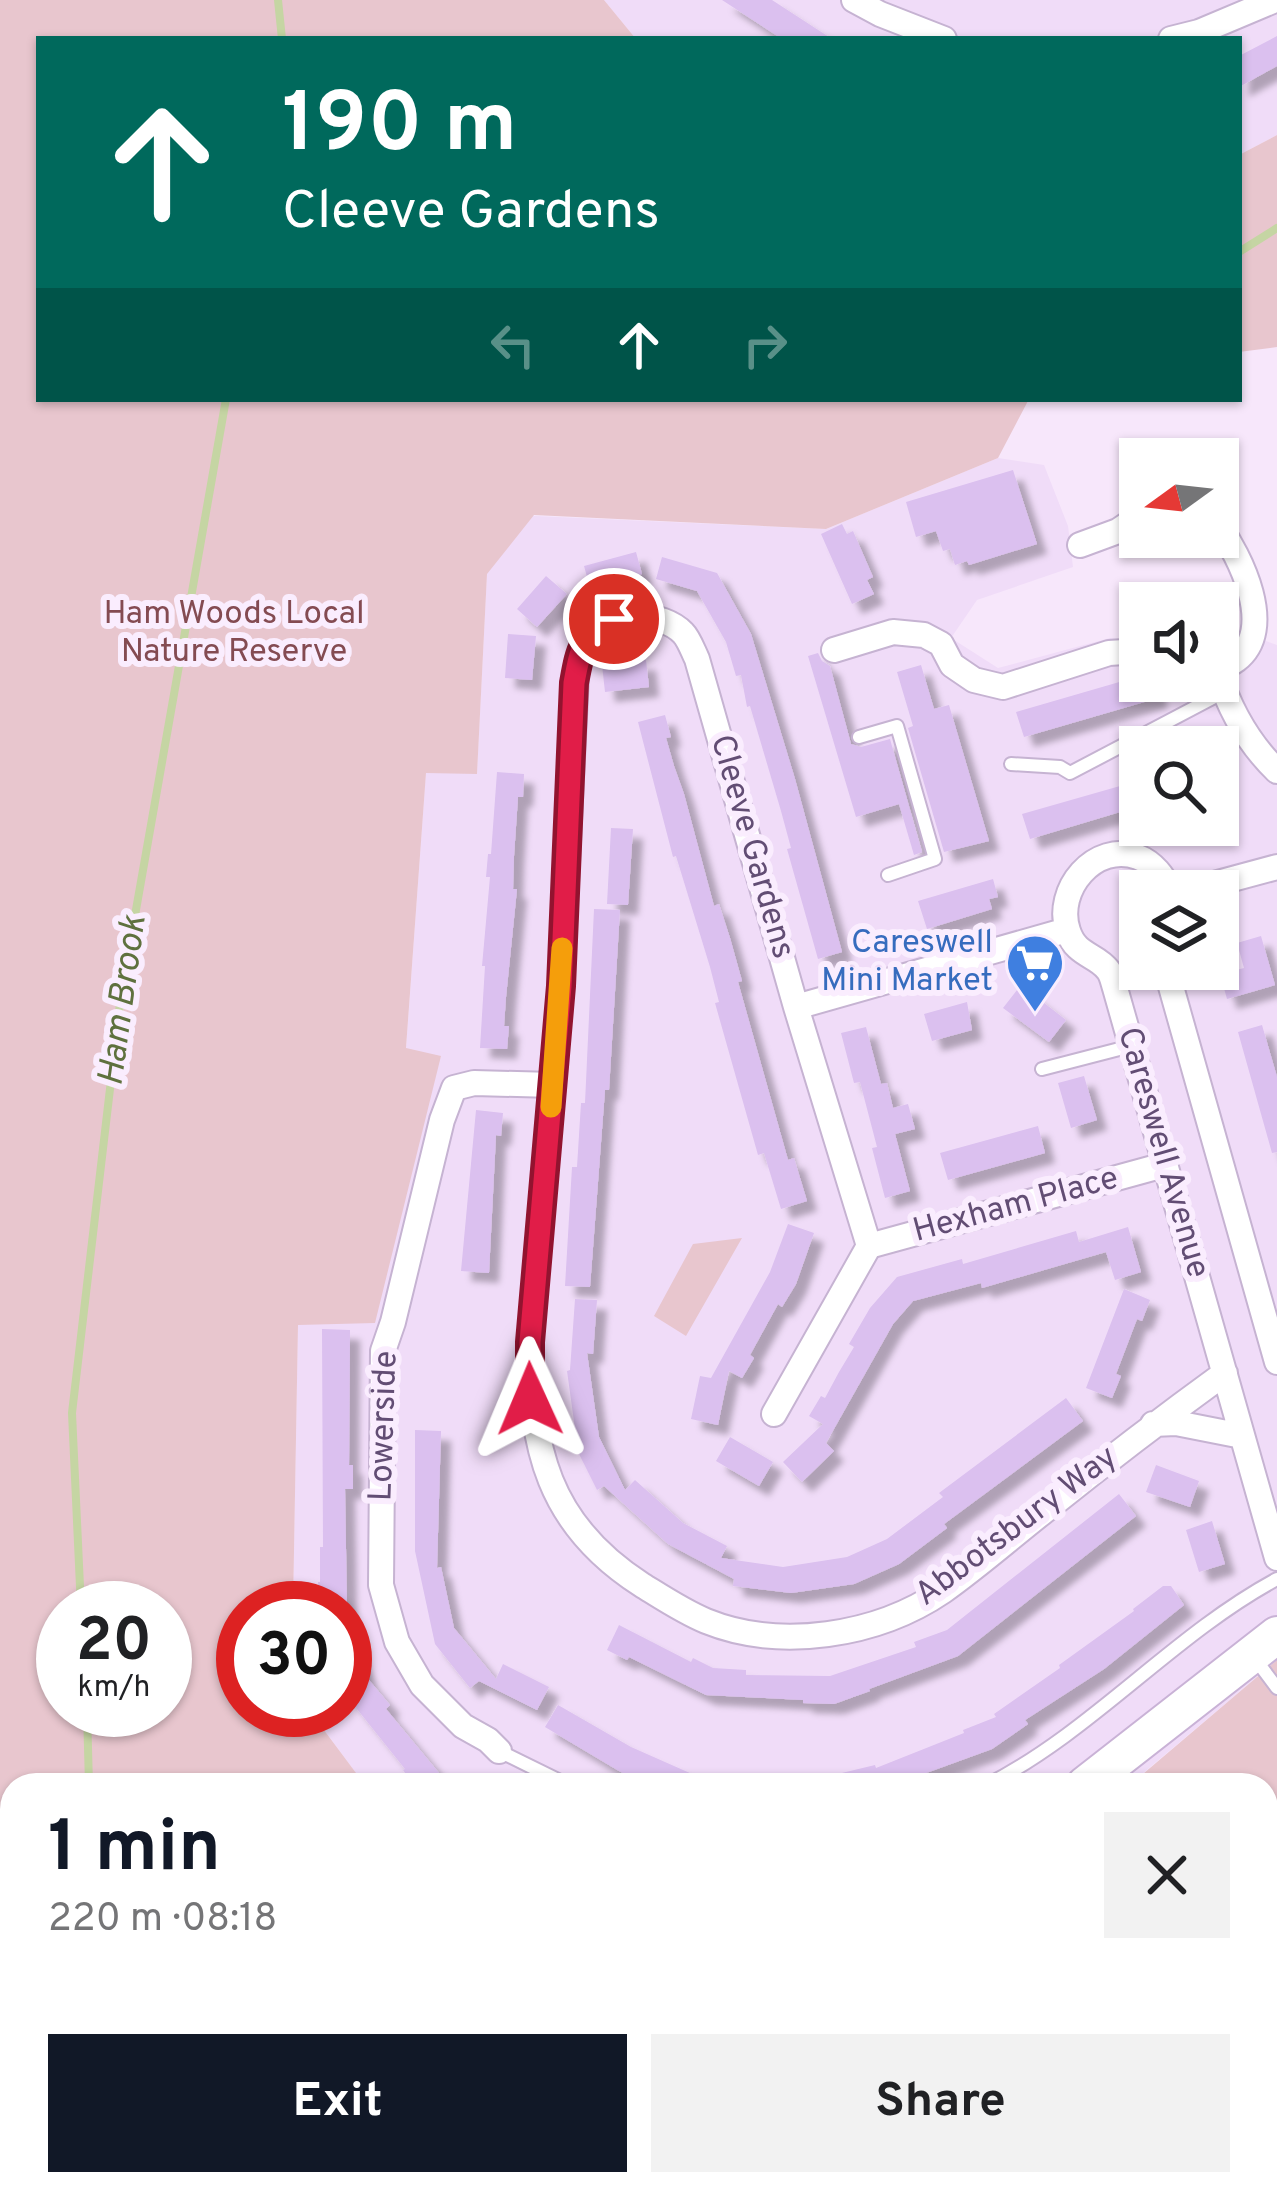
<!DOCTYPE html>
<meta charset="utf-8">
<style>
:root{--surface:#fff;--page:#f2f2f2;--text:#202124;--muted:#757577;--accent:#111827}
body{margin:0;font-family:Overpass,sans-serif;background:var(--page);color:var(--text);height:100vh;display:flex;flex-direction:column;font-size:45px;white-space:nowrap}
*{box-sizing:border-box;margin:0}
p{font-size:39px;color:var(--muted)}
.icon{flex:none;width:66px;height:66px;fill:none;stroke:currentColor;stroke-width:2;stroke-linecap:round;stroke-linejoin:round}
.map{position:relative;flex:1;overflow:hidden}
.sheet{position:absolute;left:0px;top:1773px;width:1278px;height:423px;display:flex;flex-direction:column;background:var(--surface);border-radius:36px 36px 0 0;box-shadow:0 3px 9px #0004}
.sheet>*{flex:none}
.guide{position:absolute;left:36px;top:36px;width:1206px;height:366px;border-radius:0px;box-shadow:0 3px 9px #0004;background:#00695c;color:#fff;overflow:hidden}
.needle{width:78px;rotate:255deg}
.fabs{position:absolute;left:1119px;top:438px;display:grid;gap:24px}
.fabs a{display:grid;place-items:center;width:120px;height:120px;border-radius:0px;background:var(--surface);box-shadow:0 3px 9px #0004;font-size:60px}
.speed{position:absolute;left:36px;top:1581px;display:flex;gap:24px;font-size:60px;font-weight:700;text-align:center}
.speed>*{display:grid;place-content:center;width:156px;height:156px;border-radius:50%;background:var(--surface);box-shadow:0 3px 9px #0004;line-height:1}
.speed small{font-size:30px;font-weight:400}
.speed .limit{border:18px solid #d22;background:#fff;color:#111}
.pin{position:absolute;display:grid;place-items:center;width:102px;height:102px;color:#fff;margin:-51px;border:6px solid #fff;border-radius:50%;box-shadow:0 3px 12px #0007}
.me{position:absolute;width:132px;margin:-66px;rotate:359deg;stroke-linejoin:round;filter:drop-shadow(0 0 9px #0008)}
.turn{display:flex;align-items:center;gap:42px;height:252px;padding:0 48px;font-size:54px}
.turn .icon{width:156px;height:156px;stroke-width:2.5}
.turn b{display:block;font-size:84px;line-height:102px}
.lanes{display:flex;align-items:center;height:114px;padding:0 48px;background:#0003;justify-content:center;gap:60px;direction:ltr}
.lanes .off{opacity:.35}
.round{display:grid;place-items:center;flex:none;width:126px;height:126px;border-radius:0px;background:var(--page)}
.head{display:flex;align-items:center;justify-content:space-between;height:204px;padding:0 48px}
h1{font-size:72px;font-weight:700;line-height:90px;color:var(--accent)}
.action{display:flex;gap:24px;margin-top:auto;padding:24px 48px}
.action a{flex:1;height:138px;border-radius:0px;background:var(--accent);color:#fff;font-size:48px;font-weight:700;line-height:138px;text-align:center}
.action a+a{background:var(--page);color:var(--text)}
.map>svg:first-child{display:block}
</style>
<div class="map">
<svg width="1277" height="2195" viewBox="0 0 1277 2195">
<defs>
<filter id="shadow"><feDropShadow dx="10" dy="10" stdDeviation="3" flood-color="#0004"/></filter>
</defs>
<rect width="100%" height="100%" fill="#f7e7fb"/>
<path fill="#f0dcf8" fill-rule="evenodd" d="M604,0H1277V135L1239,155V39H636Z
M998,458L1044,465L1068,526L1073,567L977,600L951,638L998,668L1110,638L1140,641V681H1218V634L1234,629L1277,645V1660L1129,1785H365L309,1710H345V1608H293L298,1324L441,1057L406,1049L426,772L477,773L490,514L826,529ZM1140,747H1218V825H1140ZM1140,891H1218V969H1140Z
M0,1887L12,1889V2154L0,2151Z"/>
<path fill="#e8c6ce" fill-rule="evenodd" d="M0,0H604L636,39H39V399H1029L998,458L826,529L534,515L487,574L477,774L426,773L406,1048L441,1056L375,1323L298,1325L293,1608H243V1710H309L365,1785H12V1889L0,1887ZM165,1608V1710H63V1608Z
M1277,135V347L1239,352V155Z
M742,1238L686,1336L654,1316L693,1244Z
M1277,1660V2135L1266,2143V1785H1130Z
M1277,2147V2195H813L809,2184H1217L1223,2190L1231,2184H1266V2156Z
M0,2151L12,2154V2184H343L350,2191L347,2195H0Z"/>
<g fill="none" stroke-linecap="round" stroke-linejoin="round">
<path stroke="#c5d5a3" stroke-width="8" d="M278,0L282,39
M1239,252L1277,228
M81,1608L72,1413L121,995L226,399
M87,1710L89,1785
M0,2184L59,2195
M193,2184L196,2195"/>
</g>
<path fill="#dbc0ef" filter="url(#shadow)" d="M722,0H772L832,39H782Z
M1277,36V66L1239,87V56Z
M1013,470L1037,544L969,565L967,561L955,565L950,549L943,551L936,531L916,537L906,502Z
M842,524L847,534L853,531L873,577L867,580L874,594L852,604L821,534Z
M636,552L642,574L590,588L584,566Z
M662,557L717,573L751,634L795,779L842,952L818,959L787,849L791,848L781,811L750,706L747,707L741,675L736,676L726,642L697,591L656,579Z
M546,576L567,594L537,627L517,609Z
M508,634L536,636L532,680L505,678Z
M818,653L822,661L830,666L851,744L861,747L890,739L922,852L914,855L899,804L856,817L808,656Z
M646,660L649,687L605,692L602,665Z
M921,665L934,709L949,705L989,841L944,852L908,728L913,726L897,672Z
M1140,676V681H1153L1158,698L1024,737L1016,712Z
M665,715L671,737L666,738L674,766L684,794L714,906L719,904L730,938L742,981L738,982L788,1160L794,1158L807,1201L781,1209L764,1153L758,1155L715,1003L719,1002L710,967L676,856L673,857L638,722Z
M497,772L524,774L523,797H518L514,856L513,889H517L506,997L504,1026H509L507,1049L480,1048L485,966H482L490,877H486L488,854H491Z
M1134,782L1140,806L1030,839L1022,814Z
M611,828L633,829L628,905L607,904Z
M993,879L998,897L989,899L992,909L927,929L918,901Z
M594,909L620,910L609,1090H605L590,1287L565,1286L572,1167H577L581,1103H585Z
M1261,936L1275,985L1227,999L1220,974L1244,968L1237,943Z
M1021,985L1066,1020L1049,1042L1003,1008Z
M967,1002L972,1030L932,1041L924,1014Z
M1262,1025L1277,1077V1152L1272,1153L1238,1032Z
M866,1027L881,1084L887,1083L893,1108L908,1104L915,1129L895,1134L910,1191L885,1198L872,1148L877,1147L860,1082L854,1083L841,1033Z
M1084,1076L1097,1120L1071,1128L1058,1083Z
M476,1110L503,1113L501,1136L496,1135L489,1273L461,1271Z
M1038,1126L1045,1153L948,1180L940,1153Z
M788,1224L814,1233L796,1284L782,1307L778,1304L750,1355L754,1358L742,1378L729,1371L718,1425L691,1419L700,1376L711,1378L770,1272Z
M1128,1227L1141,1272L1115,1280L1106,1252L982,1288L981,1283L913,1301L893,1324L826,1443L834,1451L802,1482L783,1462L823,1424L809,1416L821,1396L825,1398L839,1372L854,1347L849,1344L870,1308L897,1277L962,1259L963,1264L1076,1231L1079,1242Z
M1124,1289L1150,1300L1142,1321L1137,1319L1116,1374L1121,1376L1112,1398L1086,1388Z
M575,1299L597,1300L593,1354L587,1353L599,1437L625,1490L635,1480L683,1523L727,1546L721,1558L783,1567L847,1557L887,1539L943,1497L939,1493L1066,1398L1083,1421L944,1524L947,1528L899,1564L854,1584L791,1593L733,1586L734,1579L668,1544L604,1486L597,1490L574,1444L577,1443L567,1371L570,1370Z
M322,1329L350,1330L349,1465H353V1489H345L347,1608H319L318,1582H320V1547H323Z
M415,1430L441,1431L437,1568L441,1567L454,1628L496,1679L503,1664L549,1687L537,1710L479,1681L470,1688L435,1644L415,1551Z
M730,1437L773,1462L759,1486L716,1461Z
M1156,1465L1199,1481L1190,1507L1146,1492Z
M1119,1494L1136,1516L958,1656L869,1689L870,1691L834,1704L803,1703V1700L706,1695L629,1657L627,1660L607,1650L619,1625L691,1662L693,1658L713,1668L746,1670V1675L830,1676L916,1647L914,1642L947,1630Z
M1212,1521L1225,1564L1199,1572L1186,1530Z
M1163,1586H1171L1184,1605L1104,1669L1025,1720L1028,1724L992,1749L918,1776L920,1780L908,1785H822L821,1778L875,1765L876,1768L964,1733L963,1730L996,1717L994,1714L1060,1668L1059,1665L1134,1611L1133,1609Z
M345,1625L369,1680L390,1705L386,1709L449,1785H414L403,1770L405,1769L345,1694Z
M558,1705L631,1747L717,1785H646L619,1771L545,1727Z"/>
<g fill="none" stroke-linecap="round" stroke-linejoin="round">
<defs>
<path id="lane" d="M859,737L897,726L935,859L888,875
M1011,764L1060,767L1070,773L1224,692
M1042,1069L1131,1046
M1256,1660L1277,1688
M499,1751L568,1785
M987,1785C1093,1731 1173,1635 1277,1579"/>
<path id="street" d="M854,0L880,14L944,39
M1171,39L1199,32L1275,0
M1218,525C1240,556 1277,629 1236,660C1231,664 1224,666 1218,668
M1080,545L1118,531L1140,516
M834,650L893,632L924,635L941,644L952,665L974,680L1003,687L1109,653L1140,651
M1218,673C1230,710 1249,744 1277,771
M1171,891C1163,877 1154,863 1138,857C1095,841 1054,890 1068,931C1076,956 1096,954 1108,970C1112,975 1113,982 1115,988L1277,1558
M1188,891L1277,867
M1166,969L1277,1362
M796,1007L1067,930
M869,1246L796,1007L697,659C693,651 689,639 683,633C663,612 614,610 594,631C581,643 579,659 576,675L561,986L530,1342C531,1448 547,1524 642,1585C663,1598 684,1612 706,1621C780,1651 877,1636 943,1591C977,1567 1010,1538 1043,1512C1103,1464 1163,1418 1225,1373
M869,1246L1164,1165
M774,1414L869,1246
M1153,1424L1176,1423L1242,1436
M499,1751L488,1740L463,1726L422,1685L397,1642L381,1585L383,1351L393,1322L442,1120L454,1088L474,1083L553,1085
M0,2086L12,2092"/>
<path id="secondary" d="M1085,1785L1277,1635
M388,2195L395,2184"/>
</defs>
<use href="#lane" stroke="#c6b3d2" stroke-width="16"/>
<use href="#street" stroke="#c6b3d2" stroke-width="28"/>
<use href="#secondary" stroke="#c9b2d6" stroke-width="40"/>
<use href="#lane" stroke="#fff" stroke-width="12"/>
<use href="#street" stroke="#fff" stroke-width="24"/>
<use href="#secondary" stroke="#fff" stroke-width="36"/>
</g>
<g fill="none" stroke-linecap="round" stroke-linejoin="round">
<defs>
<path id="route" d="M530,1399V1342L561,986L574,683C580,650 582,635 614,619"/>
</defs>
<use href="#route" stroke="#92132f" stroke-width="30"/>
<use href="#route" stroke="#e11d48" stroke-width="21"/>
<path stroke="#f59e0b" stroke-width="21" d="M551,1107L562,948"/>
</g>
<defs>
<symbol id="supermarket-pin" viewBox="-11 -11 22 30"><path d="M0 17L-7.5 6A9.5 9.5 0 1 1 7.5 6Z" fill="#3f7fe0" stroke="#faedfe"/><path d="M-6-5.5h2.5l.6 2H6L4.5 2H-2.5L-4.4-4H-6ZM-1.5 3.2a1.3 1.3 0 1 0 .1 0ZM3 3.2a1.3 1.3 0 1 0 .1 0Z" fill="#fff"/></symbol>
</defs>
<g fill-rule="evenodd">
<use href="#supermarket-pin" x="1002" y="930" width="66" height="90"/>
</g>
<g text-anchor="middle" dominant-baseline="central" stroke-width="12" stroke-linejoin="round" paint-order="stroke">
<g font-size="33" fill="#844b52" stroke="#faedfe">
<text x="234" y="615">Ham Woods Local<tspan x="234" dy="38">Nature Reserve</tspan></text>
</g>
<g font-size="33" fill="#624d74" stroke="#faedfe">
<text transform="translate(751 847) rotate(74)">Cleeve Gardens</text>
<text transform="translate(1162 1153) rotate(74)">Careswell Avenue</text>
<text transform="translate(1016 1206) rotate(-15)">Hexham Place</text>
<text transform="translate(385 1426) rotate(-88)">Lowerside</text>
<text transform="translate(1017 1527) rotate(-37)">Abbotsbury Way</text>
</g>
<g font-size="33" fill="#366cbe" stroke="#faedfe" text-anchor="end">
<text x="993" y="944">Careswell<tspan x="993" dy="38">Mini Market</tspan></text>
</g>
<g font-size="36" font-style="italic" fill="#5f713e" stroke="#faedfe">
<text transform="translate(124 1001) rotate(-82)">Ham Brook</text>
</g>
</g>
</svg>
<div class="fabs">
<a><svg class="needle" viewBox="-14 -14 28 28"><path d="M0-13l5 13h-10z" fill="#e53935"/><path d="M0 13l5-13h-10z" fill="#757577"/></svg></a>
<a><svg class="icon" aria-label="sound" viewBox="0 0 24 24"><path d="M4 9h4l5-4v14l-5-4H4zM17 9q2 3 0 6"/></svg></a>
<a><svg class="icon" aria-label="search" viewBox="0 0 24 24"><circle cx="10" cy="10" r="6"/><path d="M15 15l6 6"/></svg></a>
<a><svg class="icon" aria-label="layers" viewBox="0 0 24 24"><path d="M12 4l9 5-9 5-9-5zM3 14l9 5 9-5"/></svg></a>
</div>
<div class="speed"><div>20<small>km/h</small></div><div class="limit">30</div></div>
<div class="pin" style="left:614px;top:619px;background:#d93025"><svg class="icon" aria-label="arrive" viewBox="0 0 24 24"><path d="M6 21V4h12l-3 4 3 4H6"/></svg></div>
<svg class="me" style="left:530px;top:1399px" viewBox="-20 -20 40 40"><path d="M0-17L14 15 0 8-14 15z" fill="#e11d48" stroke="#fff" stroke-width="4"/></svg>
<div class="guide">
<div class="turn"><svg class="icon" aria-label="ahead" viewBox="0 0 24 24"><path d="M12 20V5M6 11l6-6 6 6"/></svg><div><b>190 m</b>Cleeve Gardens</div></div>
<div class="lanes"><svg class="icon off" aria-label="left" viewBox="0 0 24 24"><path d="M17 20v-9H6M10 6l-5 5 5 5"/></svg><svg class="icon" aria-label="ahead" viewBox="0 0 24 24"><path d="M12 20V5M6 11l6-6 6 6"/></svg><svg class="icon off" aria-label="right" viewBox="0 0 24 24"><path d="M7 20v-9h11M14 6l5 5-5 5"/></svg></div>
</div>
<section class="sheet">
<div class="head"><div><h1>1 min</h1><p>220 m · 08:18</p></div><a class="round"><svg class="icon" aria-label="close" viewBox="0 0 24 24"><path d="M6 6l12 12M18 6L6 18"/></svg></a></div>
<div class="action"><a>Exit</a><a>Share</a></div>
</section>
</div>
